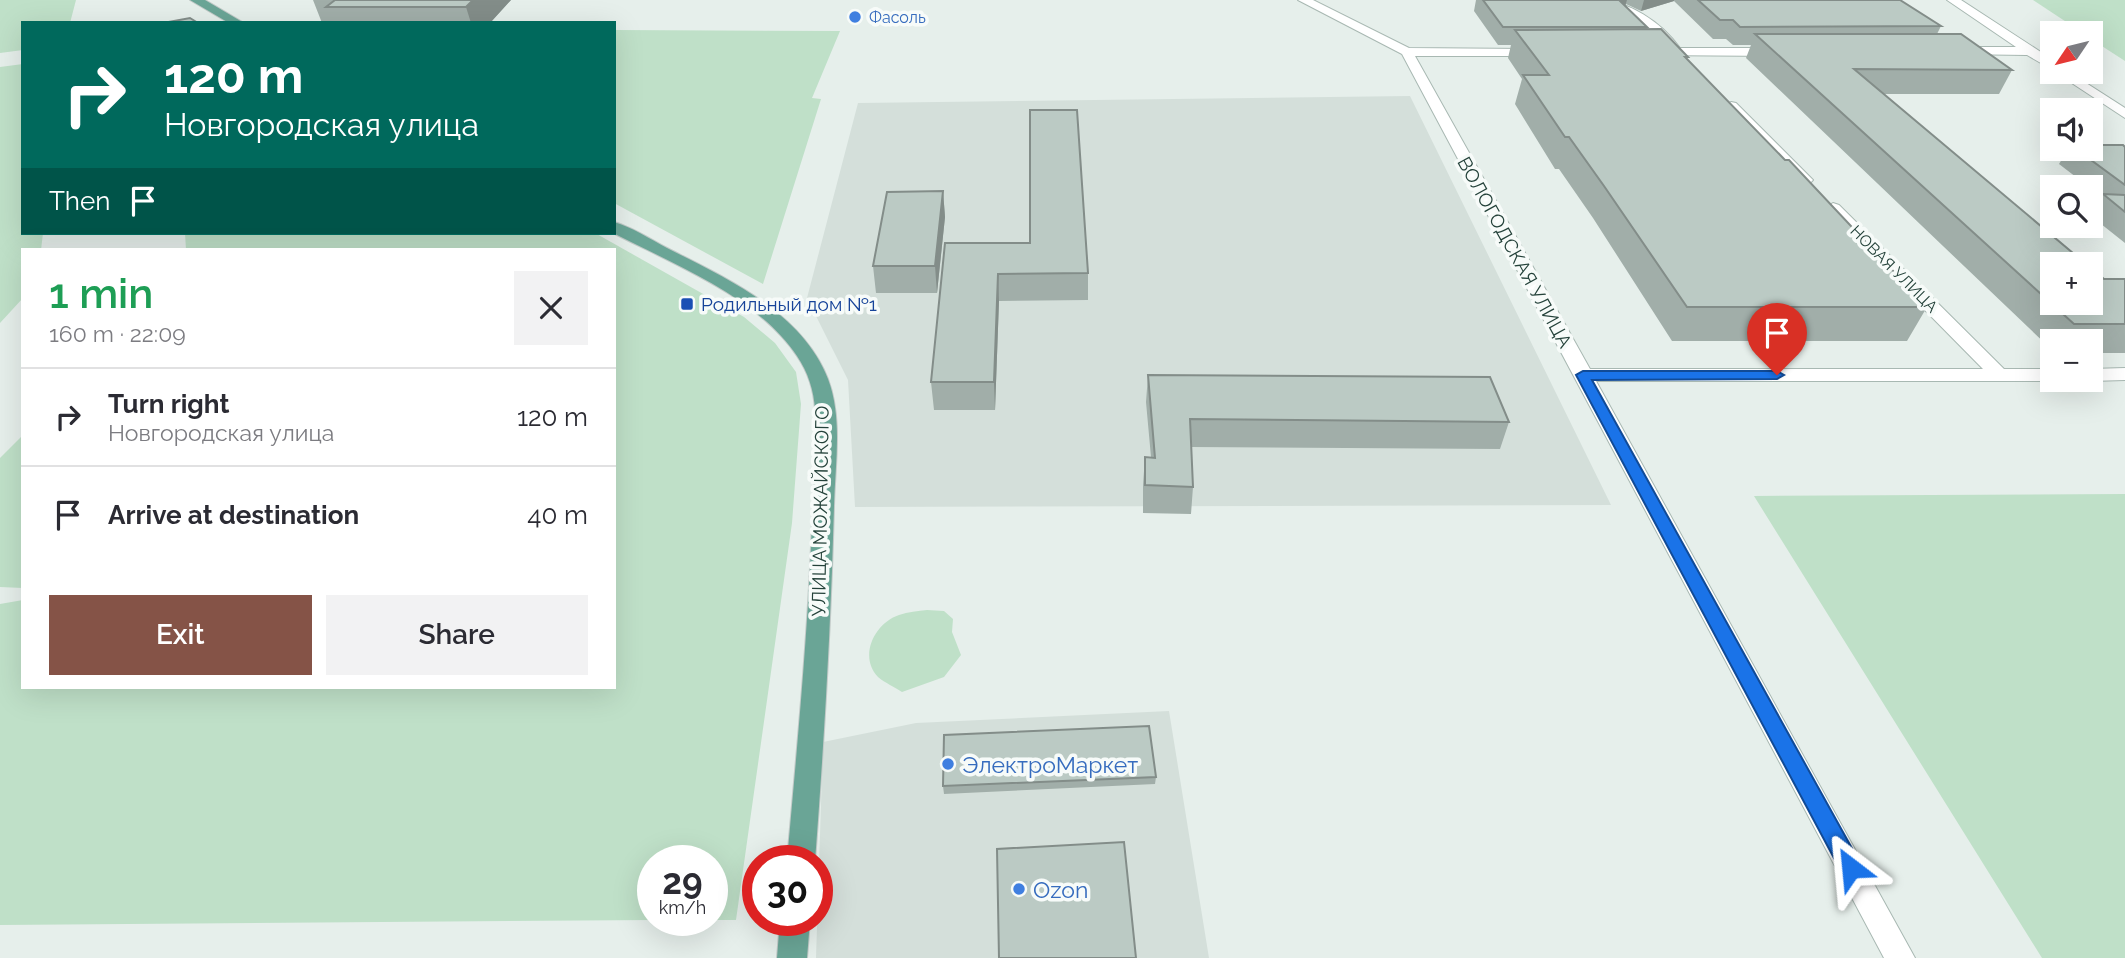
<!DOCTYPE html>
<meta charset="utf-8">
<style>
:root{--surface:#fff;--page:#f2f2f3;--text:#2b2b33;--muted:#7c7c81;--line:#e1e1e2;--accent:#855347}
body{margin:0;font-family:Raleway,sans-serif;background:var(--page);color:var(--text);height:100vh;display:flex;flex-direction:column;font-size:26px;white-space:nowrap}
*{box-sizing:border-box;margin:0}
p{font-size:23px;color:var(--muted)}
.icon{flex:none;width:38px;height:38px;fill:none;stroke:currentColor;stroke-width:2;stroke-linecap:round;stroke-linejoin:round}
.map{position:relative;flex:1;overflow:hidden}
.details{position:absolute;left:21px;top:248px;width:595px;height:441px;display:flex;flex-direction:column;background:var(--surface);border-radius:0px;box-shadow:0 7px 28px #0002}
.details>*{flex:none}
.hud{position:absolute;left:21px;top:21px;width:595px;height:214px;border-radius:0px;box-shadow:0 7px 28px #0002;background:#00695c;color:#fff;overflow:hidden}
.needle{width:46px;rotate:235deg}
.buttons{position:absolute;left:2040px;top:21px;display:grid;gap:14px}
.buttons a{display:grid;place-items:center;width:63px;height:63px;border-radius:0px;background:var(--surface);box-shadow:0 7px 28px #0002;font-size:35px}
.speed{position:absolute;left:637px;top:845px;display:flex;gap:14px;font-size:35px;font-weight:700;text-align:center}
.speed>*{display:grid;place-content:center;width:91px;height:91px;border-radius:50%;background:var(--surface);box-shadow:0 7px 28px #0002;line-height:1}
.speed small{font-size:18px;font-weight:400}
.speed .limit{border:10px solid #d22;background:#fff;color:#111}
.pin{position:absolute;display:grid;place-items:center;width:60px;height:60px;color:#fff;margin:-72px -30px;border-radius:50% 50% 50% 0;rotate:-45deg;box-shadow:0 0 7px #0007}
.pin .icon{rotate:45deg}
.me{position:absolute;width:77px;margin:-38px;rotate:331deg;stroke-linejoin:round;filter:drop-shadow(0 0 5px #0008)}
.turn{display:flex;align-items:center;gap:24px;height:147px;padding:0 28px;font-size:32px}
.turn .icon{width:91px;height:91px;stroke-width:2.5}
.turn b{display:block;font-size:49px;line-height:60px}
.then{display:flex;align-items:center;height:66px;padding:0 28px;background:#0003;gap:14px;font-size:26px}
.round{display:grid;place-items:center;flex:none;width:74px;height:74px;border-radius:0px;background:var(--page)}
.head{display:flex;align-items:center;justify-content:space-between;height:119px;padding:0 28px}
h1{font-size:42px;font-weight:600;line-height:52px;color:#1e9e55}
.primary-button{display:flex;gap:14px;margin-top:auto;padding:14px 28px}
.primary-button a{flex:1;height:80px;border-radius:0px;background:var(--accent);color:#fff;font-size:28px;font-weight:600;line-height:80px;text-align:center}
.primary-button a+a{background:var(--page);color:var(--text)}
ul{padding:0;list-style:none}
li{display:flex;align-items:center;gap:21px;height:98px;padding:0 28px;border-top:2px solid var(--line)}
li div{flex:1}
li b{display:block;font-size:26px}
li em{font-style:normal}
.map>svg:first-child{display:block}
</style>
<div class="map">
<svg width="2125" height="958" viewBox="0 0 2125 958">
<rect width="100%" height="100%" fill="#e6efeb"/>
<path fill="#d4dfda" d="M1410,96L1611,505L855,507L848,380L807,298L858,103Z
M1169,711L1209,958H816L823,742L916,723Z"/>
<path fill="#bfe0c8" d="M0,0H76L70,23H23V50L0,53Z
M2033,0H2125V61L2091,39V33H2083Z
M614,30L840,31L812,98L821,99L763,284L614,203Z
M23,64V233H43L41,250H23V298L0,323V67Z
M185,233H595L744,317L775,343L796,372L801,404L792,523L736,920H712V861H653V920L0,925V604L23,600V688H614V250H186Z
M23,435V588L0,587V458Z
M2125,494V958H2042L1754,496Z
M927,610L944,611L953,619L952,632L961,655L944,677L902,692C895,687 885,683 878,677C858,656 875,623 899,615C908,612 918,611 927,610Z"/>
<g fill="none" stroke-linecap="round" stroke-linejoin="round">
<defs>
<path id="minor" d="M1298,0H1313L1409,48L1542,49V55L1538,56H1415L1590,369H1983L1827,211L1825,208L1833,203L1839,205L2004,369H2053V380H2057L2053,381H1596L1915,958H1884L1402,54Z
M1595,0C1629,0 1661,22 1680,48H1776L1782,52L1776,56L1650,55V49L1667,48L1641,22Z
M1947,0H1961L2053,60V70L2027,55L1955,54L1953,51L1959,47H2016Z
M2055,72H2069L2125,108V118Z
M1731,102L1736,103L1813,180L1810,183H1800L1726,109L1724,106Z
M2125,368V380L2091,381L2087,380H2091V369Z"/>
<path id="major" d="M190,0H205L244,23H229Z
M614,222C632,227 650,239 667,248C726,278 802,312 828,379C843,419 835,464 834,506C831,624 824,743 815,861H787C797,748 808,635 812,522C813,485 819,447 815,410C814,391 808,372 797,356C758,297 673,264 613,233Z
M780,920H810L807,958H777Z"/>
</defs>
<use href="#minor" stroke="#a8b8b2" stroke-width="2"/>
<use href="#major" stroke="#c2cac8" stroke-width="2"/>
<use href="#minor" fill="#fff" fill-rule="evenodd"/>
<use href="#major" fill="#6aa596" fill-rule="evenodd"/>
</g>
<path fill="#a1aea9" d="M313,0H511L490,23H322Z
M1476,0H1900L1941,26L1937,34L2012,70L1999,94H1883L2104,279H2125V353H2091V341H2053V351L1746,58L1751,45H1733L1726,39H1713L1674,1L1641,11L1626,4L1625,6L1647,27L1646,29L1688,57L1687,59L1927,307L1907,341H1672L1593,218L1559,169H1555L1515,104L1522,79L1508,58L1511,45H1498L1474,11Z
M2125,147V243L2091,216V212L2101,197L2091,189V187H2089L2059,164L2068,149Z
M943,191L945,217L937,293H876L873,266Z
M945,243L1088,273V300L999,301L995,410H934L931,382Z
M1148,375L1509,422L1500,449L1191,447L1193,487L1191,514L1143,513V485L1145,457H1151L1146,402Z
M1156,777L1155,784L944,794L943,786Z"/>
<path fill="#838d89" d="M473,0H511L490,23H471L466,7Z
M1619,0H1627L1622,16Z
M1644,0H1674V1L1641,11Z
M943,191L945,217L937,293L935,266Z
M998,274L999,301L995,410L994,382Z"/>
<path fill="#bbcac4" stroke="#838d89" stroke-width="2" d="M335,0H473L466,7H326Z
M1483,0H1620H1619L1647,27H1503Z
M1698,0H1900L1941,26L1740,27L1733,20H1720Z
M190,18L198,23H163Z
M1661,29L1688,57H1685L1785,160H1789L1927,307H1687L1604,186L1569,137H1565L1523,75H1549L1515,30Z
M1755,34H1961L2012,70L1854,69L2086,264H2053V303H2091V268L2104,279H2125V324H2074Z
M1030,110H1077L1088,273L998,274L994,382H931L945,243H1030Z
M2091,145H2123L2125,147V185L2076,149H2091Z
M943,191L935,266H873L887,192Z
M2103,194L2125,195V212Z
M1148,375L1490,377L1509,422L1190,419L1193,487L1145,485V457L1155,458Z
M1149,726L1156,777L943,786L944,735Z
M1124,842L1136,958H999L997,849Z"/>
<path fill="#1a73e8" stroke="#114b97" stroke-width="2" d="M1583,371H1777L1784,375L1777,379L1592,380L1859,861L1862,868L1859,875L1851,878L1843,875L1576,375Z"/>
<g fill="#3f7fe0" stroke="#f7fbf9" stroke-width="2.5">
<circle cx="855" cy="17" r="7"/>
<circle cx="948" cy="764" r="7"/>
<circle cx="1019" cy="889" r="7"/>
</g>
<rect fill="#1a4fb4" stroke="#f7fbf9" stroke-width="2.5" x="680" y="297" width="14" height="14" rx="3.5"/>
<g text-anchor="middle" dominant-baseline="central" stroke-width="7" stroke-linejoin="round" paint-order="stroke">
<g font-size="16" fill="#366cbe" stroke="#f7fbf9" text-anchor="start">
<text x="869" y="17">Фасоль</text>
</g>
<g font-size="16" fill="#24423a" stroke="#f7fbf9">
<text transform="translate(1894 269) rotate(45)">НОВАЯ УЛИЦА</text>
</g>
<g font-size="19" fill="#24423a" stroke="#f7fbf9">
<text transform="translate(1515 252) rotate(61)">ВОЛОГОДСКАЯ УЛИЦА</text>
<text transform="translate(820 511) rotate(-89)">УЛИЦА МОЖАЙСКОГО</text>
</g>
<g font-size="19" fill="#164399" stroke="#f7fbf9" text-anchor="start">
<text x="701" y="304">Родильный дом №1</text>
</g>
<g font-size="23" fill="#366cbe" stroke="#f7fbf9" text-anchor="start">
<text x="962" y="764">ЭлектроМаркет</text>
<text x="1033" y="889">Ozon</text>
</g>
</g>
</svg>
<div class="buttons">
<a><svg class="needle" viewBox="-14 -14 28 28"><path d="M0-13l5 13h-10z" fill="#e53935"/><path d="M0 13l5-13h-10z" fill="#7c7c81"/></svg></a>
<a><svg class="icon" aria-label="sound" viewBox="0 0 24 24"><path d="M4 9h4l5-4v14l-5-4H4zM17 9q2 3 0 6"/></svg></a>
<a><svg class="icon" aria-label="search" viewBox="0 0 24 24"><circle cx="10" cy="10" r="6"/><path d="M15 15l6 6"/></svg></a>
<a>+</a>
<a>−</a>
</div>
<div class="speed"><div>29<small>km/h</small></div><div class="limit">30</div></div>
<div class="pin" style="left:1777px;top:375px;background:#d93025"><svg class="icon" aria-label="arrive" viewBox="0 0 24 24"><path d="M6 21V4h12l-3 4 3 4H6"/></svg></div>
<svg class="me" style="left:1851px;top:868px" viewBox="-20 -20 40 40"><path d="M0-17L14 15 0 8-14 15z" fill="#1a73e8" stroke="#fff" stroke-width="4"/></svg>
<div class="hud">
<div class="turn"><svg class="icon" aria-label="right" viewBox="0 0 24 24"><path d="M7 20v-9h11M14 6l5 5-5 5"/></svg><div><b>120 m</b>Новгородская улица</div></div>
<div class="then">Then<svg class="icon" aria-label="arrive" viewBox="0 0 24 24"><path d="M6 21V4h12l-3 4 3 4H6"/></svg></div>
</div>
<section class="details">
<div class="head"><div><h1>1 min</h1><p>160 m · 22:09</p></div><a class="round"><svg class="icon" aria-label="close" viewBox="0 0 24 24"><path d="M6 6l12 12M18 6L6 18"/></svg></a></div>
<ul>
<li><svg class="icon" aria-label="right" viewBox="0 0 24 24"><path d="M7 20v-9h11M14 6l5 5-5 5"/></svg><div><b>Turn right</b><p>Новгородская улица</p></div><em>120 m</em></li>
<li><svg class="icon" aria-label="arrive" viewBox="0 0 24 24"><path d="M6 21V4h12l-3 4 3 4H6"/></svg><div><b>Arrive at destination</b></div><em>40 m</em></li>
</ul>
<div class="primary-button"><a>Exit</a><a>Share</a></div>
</section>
</div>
